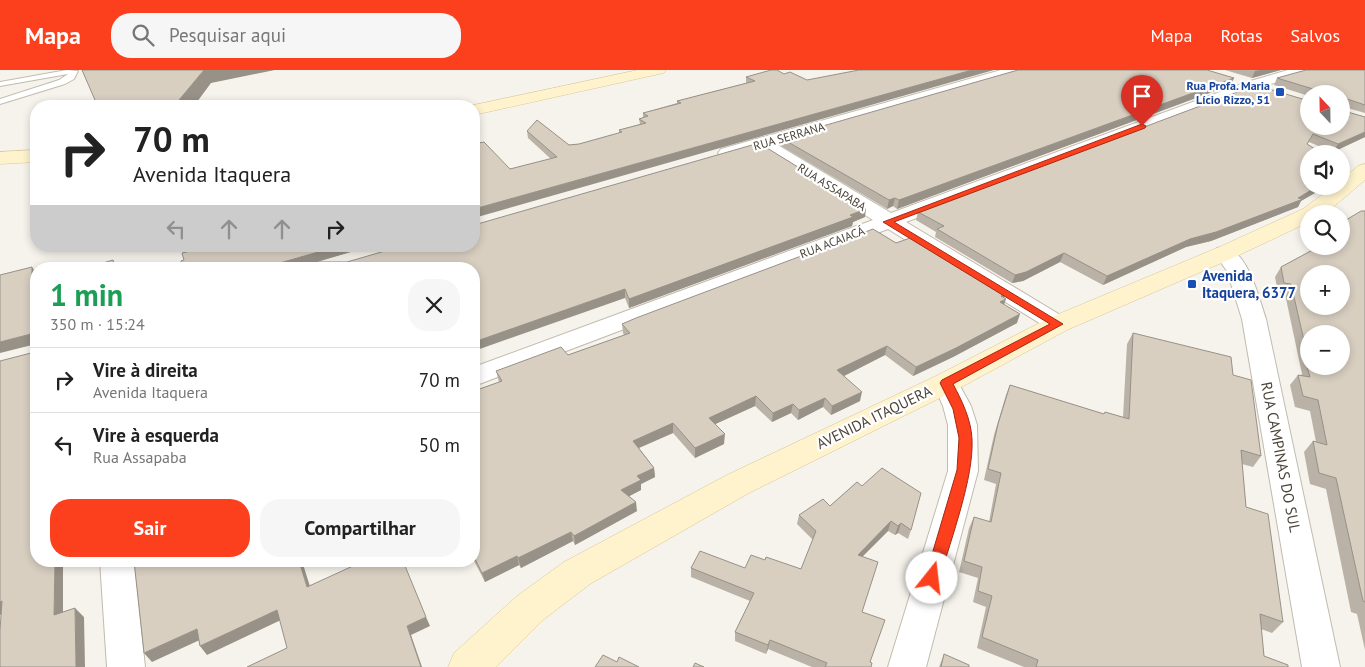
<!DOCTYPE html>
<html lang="pt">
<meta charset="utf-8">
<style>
:root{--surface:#fff;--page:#f6f6f6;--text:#222;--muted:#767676;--line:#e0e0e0;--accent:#fc3f1d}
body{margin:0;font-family:"PT Sans",sans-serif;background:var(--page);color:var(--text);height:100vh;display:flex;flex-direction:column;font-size:19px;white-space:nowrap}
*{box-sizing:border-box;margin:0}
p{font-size:16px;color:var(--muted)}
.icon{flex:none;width:28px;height:28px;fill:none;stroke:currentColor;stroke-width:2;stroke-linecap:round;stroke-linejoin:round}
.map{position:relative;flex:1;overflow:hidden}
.details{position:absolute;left:30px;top:192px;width:450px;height:305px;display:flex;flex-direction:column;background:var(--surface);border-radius:20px;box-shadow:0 2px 8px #0003}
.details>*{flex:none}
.banner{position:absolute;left:30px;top:30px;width:450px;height:152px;border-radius:20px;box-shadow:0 2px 8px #0003;background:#fff;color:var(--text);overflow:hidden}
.needle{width:32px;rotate:338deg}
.fabs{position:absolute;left:1300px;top:15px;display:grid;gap:10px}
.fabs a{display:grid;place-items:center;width:50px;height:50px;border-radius:50%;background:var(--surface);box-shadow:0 2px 8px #0003;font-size:25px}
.pin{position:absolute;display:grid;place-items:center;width:42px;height:42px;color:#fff;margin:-51px -21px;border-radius:50% 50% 50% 0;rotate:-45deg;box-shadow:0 0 5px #0007}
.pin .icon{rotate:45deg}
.me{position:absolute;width:55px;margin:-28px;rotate:16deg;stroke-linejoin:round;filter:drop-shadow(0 0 4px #0008)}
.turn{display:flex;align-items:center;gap:18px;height:105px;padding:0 20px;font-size:22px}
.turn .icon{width:65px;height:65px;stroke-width:2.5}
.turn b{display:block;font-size:35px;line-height:42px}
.lanes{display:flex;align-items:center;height:48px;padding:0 20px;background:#0003;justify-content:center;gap:25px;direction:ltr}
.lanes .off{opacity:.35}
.round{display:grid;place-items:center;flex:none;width:52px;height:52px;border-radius:20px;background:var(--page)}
.headline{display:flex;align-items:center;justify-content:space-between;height:85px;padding:0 20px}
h1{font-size:30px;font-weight:600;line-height:38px;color:#1e9e55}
.action{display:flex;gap:10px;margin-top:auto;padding:10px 20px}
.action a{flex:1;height:58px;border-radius:20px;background:var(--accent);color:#fff;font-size:20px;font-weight:600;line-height:58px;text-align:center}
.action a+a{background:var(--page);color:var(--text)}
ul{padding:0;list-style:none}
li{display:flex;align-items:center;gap:15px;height:65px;padding:0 20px;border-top:1px solid var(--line)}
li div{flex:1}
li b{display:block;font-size:19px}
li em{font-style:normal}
header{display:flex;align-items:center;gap:30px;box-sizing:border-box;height:70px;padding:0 25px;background:var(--accent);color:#fff}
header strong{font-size:24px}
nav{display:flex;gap:28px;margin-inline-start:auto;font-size:18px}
.search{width:350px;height:45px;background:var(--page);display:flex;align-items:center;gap:12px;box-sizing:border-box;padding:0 18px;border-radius:20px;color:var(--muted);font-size:19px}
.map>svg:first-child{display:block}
</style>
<header>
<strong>Mapa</strong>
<div class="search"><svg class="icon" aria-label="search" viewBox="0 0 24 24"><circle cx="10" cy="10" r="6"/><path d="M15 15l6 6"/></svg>Pesquisar aqui</div>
<nav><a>Mapa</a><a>Rotas</a><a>Salvos</a></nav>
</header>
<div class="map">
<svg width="1365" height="597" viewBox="0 0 1365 597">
<rect width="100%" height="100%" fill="#f6f3ec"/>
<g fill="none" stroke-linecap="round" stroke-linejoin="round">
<defs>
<path id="lane" d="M67,0L78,1L74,9L65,14L0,34V29L59,10L68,4L0,16V12Z"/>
<path id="street" d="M1001,0H1024L1022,3L776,74L891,143L1247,12L1288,0H1311L1309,3L1257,18L906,152L1067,249L1070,254L1067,259L1058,261L1049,259L888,159L474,316V297L873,150L759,79L727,88L721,87L718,83L721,79Z
M1225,177C1248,182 1259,228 1266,249L1340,597H1302L1242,249L1227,201L1214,183L1217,178Z
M946,304L955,307L971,336L977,355L978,401L926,597H888L948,401V355L943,336L933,313L937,307Z
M100,491H134L145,597H107Z"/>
<path id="secondary" d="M638,0H666L664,3L659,4L474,45V36H469Z
M36,80V92L0,94V82Z
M1365,94V110L1325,144H1309V152L1233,188L1067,260L956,320L749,423L590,514L543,550L496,597H448L454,583L517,526L564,492L727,405L936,306L1049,248L1217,178L1303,139L1334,116H1341V110L1358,96Z"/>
</defs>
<use href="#lane" stroke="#c2bbae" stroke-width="2"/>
<use href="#street" stroke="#c2bbae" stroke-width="2"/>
<use href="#secondary" stroke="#d6c79b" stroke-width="1"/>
<use href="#lane" fill="#fff" fill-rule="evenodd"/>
<use href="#street" fill="#fff" fill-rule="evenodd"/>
<use href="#secondary" fill="#fff3cd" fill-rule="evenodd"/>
</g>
<path fill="#bab2a6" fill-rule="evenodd" d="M777,0L474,148L510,99L551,89L528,68L527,61L569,75L579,74L619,63V60L640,54L639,49L643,47V43L677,33V31L746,13V7Z
M1225,0H1281L1252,8Z
M1365,0V43L1344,37V41L1365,47V67L1333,82L1309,72L1307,74L1320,120L1301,131L1298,137L1211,171L1186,177L1103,215L1060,192L1023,211L1012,213L935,167L936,162L916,150L918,142L1309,56L1341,24H1309V26L1274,15L1277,8Z
M1231,15L897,139L893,136L887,139L781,76V68Z
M1365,141V580L1357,544L1351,542L1326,419L1310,414L1304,382L1313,371L1316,372L1310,341L1295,337L1290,315L1298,305H1301L1302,304L1285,224L1278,223L1275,207L1281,197L1320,176H1318H1341ZM1309,264L1341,296H1309Z
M865,147L853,152L852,156L629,238L625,228L312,193L293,199H175L182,197L184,190L195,180L193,176H371L316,192H347Z
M896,173L1005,224L1004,228V234L1017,253L953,287L913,306L885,285L844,306L860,331L831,345L823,337L798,350L791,343L772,352L755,336L715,354L724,374L695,388L673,363L639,378L654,398L655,407L641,414V420L629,426L637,441L575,475L573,471L521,498L519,495L485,512L474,491V321L499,312L496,301L568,285L624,265L623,263L622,254Z
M1133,263L1233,305L1261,386L1253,397L1242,394L1246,437L1283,552L1272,563L1261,559L1264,586L1288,597H1024L977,578L986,537L973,532L978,508L959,502L969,458L974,447L989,452L996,414L984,410L994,365L1006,325L1010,315L1104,344L1105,342L1123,347L1127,274Z
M857,412L911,460L908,469L898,463L895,465L888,461L863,486L862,542L871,597H812L768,579L766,584L735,571V562L750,531L691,507V498H745L765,490L801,499L813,470L797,454L799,445L830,436Z
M944,584L969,597H939Z"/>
<path fill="#979187" d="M204,0H275L211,13L194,36H174Z
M972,0H994L474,148V139Z
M1260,0H1281L1252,8L1255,1Z
M1234,8L1231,15L897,139L899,130Z
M1365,62V67L1333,82L1338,74Z
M1318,116H1324L1320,120L1301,131L1298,137L1211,171L1186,177L1103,215L1107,206L1190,169L1298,128Z
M895,128L893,136L887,139L889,130Z
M866,139L865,147L853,152L852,156L629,238V229Z
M339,176H371L293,199H259Z
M1064,183L1060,192L1023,211L1012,213L1015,205Z
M113,190L118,199H115Z
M32,197L36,203V211L32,205Z
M625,219V228L474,281V272Z
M1005,224L1003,231L1006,229L1003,238L997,241L1001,226Z
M1020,244L1017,253L953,287L913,306L916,297Z
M31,264L36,274L0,283V272Z
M887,276L885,285L836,310L837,300Z
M862,322L860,331L831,345L832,336Z
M756,326L755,336L709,357V348Z
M825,328L823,337L798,350L799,340Z
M793,334L791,343L772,352L773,343Z
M673,353V363L634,380L633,371Z
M725,364L724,374L695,388V378Z
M654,398L655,407L641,414V420L622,430L621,420L637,406Z
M636,432L637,441L575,475L574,466Z
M891,451L888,461L855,494L858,485Z
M901,453L898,463L895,465L898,456Z
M571,462L573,471L521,498L518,488Z
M517,486L519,495L485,512L482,503Z
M55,491H63V554L54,545Z
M299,491H302L313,526L307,517Z
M2,531L12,540L0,545V532Z
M75,538L84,547L85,597H76Z
M277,540L283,549L207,585L200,576Z
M426,547L430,556L411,565L422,597H421L407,556Z
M197,559L204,568L152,592L144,583Z
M770,570L768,579L766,584L768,575Z"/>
<path fill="#d8cfc1" stroke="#979187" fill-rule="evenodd" d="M82,0H204L174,36H88L95,30Z
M771,0H777L784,4L790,2L807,10L859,0H972L474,139V74L484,72L510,99L557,87L527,61L537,50L569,75L579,74L622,62L619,60L646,53L639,49L648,46L643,43L681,33L677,31L755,11L746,7Z
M1018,0H1207L1234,8L899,130L895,128L889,130L781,68Z
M1306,0H1365V35L1344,28V41L1365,47V62L1338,74L1313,64L1307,74L1323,84H1309V116H1318L1298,128L1303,129L1216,162L1190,169L1107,206L1064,183L1026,202L1015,205L937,159L944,156L918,142L1256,15L1309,31V56H1341V24H1314L1313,19L1277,8Z
M759,73L866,139L850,145L853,147L629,229L625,219L474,272V199H304L314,192H347L402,176H474V155Z
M1361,141H1365V532L1363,531L1336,408L1319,403L1313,371L1327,375L1318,330L1303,326L1298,305L1310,307L1307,297H1310V296H1341V264H1309V292L1291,214L1284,213L1281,197L1320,176H1341V153ZM1309,204H1341V236H1309Z
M873,159L896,173L913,167L1005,224L1001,226L1006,229L1000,232L1020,244L956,278L916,297L887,276L837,300L862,322L832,336L825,328L799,340L793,334L773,343L756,326L709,348L725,364L695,378L673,353L633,371L654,398L637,406L641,410L621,420L636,432L574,466L571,462L518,488L517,486L482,503L474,487V321L502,311L496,301L561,277L568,285L630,263L622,254L636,248Z
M193,176H339L259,199H175L182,197L181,191L184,190L182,183L195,180Z
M113,190L115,199H83Z
M72,194V199H55Z
M32,197V205L36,204V491H55L54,545L75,538L76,597H0V560L2,531L0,532V291L31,283V264L0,272V205Z
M1133,263L1231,287L1233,305L1251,310L1261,386L1241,380L1246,437L1268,444L1283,552L1260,544L1264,586L1288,595V597H1036L1038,590L982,567L992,526L978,521L982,497L964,491L974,447L991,452L1001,403L988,399L998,354L1010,315L1104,344L1105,342L1129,349Z
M882,398L921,423L911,460L901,453L898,456L891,451L858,485L878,492L862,542L885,550L870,592L872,593L871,597H825L827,593L770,570L768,575L735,562L754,523L691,498L700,481L745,498L751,485L765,490L766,487L801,499L816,461L799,445L823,429L830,436L857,412L862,416Z
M134,491H299L307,517L355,495L353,491H403L426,547L407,556L421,597H247L287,578L277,540L200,576L197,559L144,583Z
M944,584L969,595V597H941Z
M603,585L617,592L619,587L639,597H595Z
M695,593L704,597H693Z"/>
<path fill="#fc3f1d" stroke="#a42913" d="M1142,54L1146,56L1145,58L894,152L1063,254L953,314C962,331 971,349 972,369C974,408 951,468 940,508L938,512L932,514L927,512L925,508L957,400L959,368L953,339L940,313L942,310L1050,254L883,152Z"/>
<g fill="#1a4fb4" stroke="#fff" stroke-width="2">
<rect x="1275" y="17" width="10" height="10" rx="2.5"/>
<rect x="1187" y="209" width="10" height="10" rx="2.5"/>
</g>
<g text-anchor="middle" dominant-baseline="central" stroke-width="4.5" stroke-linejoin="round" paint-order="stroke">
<g font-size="12" font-weight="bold" fill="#164399" stroke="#fff" text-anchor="end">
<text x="1270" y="15">Rua Profa. Maria<tspan x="1270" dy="14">Lício Rizzo, 51</tspan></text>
</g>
<g font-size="12" fill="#4b4439" stroke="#fff">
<text transform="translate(789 66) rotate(-16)">RUA SERRANA</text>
<text transform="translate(832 117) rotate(32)">RUA ASSAPABA</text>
<text transform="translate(832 172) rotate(-21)">RUA ACAIACÁ</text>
</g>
<g font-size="15" font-weight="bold" fill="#164399" stroke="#fff" text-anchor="start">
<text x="1202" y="205">Avenida<tspan x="1202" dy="17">Itaquera, 6377</tspan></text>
</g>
<g font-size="15" fill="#4b4439" stroke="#fff">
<text transform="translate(874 347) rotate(-26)">AVENIDA ITAQUERA</text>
<text transform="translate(1281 387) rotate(79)">RUA CAMPINAS DO SUL</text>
</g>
</g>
</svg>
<div class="fabs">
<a><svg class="needle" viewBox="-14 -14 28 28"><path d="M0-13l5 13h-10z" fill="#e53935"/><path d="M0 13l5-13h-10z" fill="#767676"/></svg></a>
<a><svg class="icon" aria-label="sound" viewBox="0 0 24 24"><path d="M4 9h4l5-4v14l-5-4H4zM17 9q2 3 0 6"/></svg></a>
<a><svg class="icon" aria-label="search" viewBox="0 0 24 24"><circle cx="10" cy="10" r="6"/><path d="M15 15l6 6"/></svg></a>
<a>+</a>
<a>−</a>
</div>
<div class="pin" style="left:1142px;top:56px;background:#d93025"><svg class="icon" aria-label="arrive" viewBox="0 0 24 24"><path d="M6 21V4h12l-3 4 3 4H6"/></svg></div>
<svg class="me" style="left:932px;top:508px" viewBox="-20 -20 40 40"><circle r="19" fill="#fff"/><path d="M0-13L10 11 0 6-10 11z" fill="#fc3f1d"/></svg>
<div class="banner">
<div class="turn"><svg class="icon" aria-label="right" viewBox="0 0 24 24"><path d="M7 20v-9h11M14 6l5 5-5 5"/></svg><div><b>70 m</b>Avenida Itaquera</div></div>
<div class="lanes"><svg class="icon off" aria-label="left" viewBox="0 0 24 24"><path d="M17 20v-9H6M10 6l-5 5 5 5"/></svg><svg class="icon off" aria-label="ahead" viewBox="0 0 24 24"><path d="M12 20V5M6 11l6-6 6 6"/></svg><svg class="icon off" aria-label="ahead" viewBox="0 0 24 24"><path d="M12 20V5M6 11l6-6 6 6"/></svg><svg class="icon" aria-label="right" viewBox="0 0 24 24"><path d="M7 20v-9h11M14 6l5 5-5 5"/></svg></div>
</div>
<section class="details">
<div class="headline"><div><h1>1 min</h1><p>350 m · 15:24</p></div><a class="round"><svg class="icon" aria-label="close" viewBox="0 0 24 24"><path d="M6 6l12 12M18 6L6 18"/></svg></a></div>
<ul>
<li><svg class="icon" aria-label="right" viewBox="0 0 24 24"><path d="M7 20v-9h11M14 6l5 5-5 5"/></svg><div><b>Vire à direita</b><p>Avenida Itaquera</p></div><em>70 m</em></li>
<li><svg class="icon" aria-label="left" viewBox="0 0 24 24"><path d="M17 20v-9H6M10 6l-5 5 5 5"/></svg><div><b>Vire à esquerda</b><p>Rua Assapaba</p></div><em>50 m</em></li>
</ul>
<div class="action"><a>Sair</a><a>Compartilhar</a></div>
</section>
</div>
